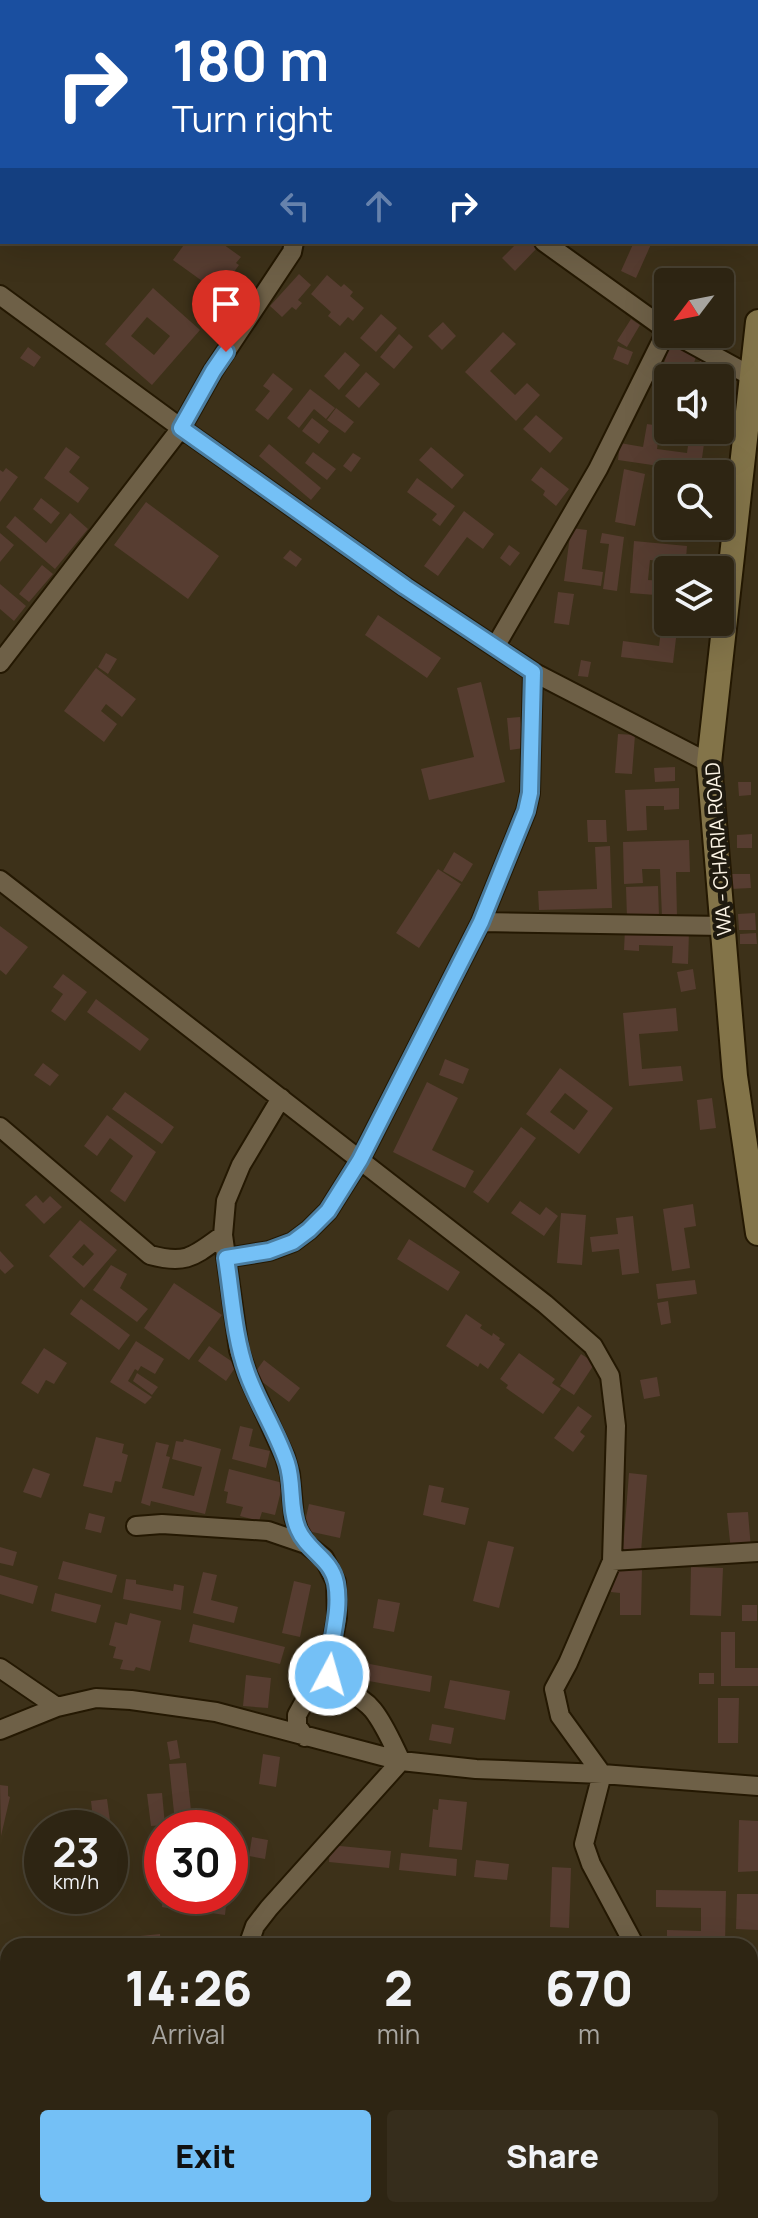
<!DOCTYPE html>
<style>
:root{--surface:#2e2513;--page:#362d1c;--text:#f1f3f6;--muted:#a7a5a0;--line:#494233;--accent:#74c0f6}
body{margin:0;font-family:Manrope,sans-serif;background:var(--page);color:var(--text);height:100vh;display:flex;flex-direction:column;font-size:30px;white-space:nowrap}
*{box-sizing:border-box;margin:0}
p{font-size:26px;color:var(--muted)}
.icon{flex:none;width:44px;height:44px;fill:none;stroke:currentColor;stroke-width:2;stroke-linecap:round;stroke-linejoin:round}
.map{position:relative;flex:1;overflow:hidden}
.drawer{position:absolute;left:0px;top:1938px;width:758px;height:280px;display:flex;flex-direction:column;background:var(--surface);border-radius:24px 24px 0 0;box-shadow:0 8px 32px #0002,0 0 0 2px var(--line)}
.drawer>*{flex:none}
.banner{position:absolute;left:0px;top:0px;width:758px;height:244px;box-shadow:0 8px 32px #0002,0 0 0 2px var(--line);background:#1a4fa0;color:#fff;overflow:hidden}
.needle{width:52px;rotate:238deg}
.controls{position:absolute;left:654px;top:268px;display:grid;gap:16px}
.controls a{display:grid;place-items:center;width:80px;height:80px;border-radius:8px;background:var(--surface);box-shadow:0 8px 32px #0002,0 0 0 2px var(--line);font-size:40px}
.speed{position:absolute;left:24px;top:1810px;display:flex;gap:16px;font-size:40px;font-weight:700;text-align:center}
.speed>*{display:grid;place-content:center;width:104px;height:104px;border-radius:50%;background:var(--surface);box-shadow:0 8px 32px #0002,0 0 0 2px var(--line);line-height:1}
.speed small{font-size:20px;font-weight:400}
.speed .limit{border:12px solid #d22;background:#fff;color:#111}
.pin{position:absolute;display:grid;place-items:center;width:68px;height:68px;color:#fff;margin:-82px -34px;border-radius:50% 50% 50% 0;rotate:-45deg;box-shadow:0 0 8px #0007}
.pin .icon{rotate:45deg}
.me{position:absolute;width:88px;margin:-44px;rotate:6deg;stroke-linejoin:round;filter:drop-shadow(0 0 6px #0008)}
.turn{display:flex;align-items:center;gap:28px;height:168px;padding:0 40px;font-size:36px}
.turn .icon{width:104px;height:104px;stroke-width:2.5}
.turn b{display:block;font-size:56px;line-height:68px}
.lanes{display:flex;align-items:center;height:76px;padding:0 40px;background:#0003;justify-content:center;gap:40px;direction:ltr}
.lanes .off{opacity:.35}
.eta{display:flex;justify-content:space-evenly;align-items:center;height:136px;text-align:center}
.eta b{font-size:48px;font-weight:800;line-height:56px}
.primary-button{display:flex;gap:16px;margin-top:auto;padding:16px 40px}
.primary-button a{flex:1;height:92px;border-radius:8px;background:var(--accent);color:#111;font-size:32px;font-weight:800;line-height:92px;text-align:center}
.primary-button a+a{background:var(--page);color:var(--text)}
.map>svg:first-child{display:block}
</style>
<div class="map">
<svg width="758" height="2218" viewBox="0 0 758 2218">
<rect width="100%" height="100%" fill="#3d3119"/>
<path fill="#573d31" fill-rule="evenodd" d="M186,242H220L241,257L236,263L239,265L223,287L221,285L216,291L173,260Z
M518,242H530L537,248L515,271L502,258Z
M634,242H652L636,278L621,271Z
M299,274L311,285L298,300L302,303L296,310L292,307L282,317L270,306Z
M327,275L341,287L344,284L353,292L350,296L364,308L353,321L348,317L340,326L328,316L331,312L311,294Z
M153,288L200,330L152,385L105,344ZM147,317L170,336L154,355L131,336Z
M381,314L397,328L376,352L360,338Z
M631,319L640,325L627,347L617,341Z
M443,322L456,336L442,350L428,336Z
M503,332L516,344L490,371L515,395L527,383L540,395L516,421L465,372Z
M399,334L413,347L394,369L380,357Z
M670,345L697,354L691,372L664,363Z
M618,346L633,352L628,365L613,359Z
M28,347L41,357L34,367L20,358Z
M345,352L360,365L339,390L324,376Z
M700,360L715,362L712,378H697Z
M366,372L380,384L359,408L345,396Z
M273,373L293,389L268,420L255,410L270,391L263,386Z
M310,389L335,408L326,419L314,409L299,428L287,418Z
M336,408L354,422L345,433L327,420Z
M536,415L563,438L550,453L523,429Z
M312,418L329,431L319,444L302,431Z
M647,424L660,426L657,449L687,453L690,430H706L700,472L618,460L620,443L643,447Z
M669,430H684L682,446L667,444Z
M269,444L321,488L311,500L259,456Z
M66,447L80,457L69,472L89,488L78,503L44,478Z
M431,447L464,475L452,489L419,460Z
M313,452L336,469L327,480L305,463Z
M353,453L361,458L351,472L343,466Z
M541,467L569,489L556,506L543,495L545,491L531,480Z
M6,468L18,477L0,502V470L3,472Z
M624,469L645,474L635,526L615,522Z
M417,478L455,506L440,526L432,520L437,514L407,492Z
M41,498L60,513L51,524L33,509Z
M146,502L219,556L188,599L114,545Z
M464,511L494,534L483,549L467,537L438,576L424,566Z
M70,513L88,529L55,569L6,527L15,516L46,543Z
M666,519H668V526H691L689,542L664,538Z
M571,528L587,530L582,569L603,572L601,586L564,581Z
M0,533L14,545L0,562Z
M602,533L624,537L617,591L603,589L609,544L600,543Z
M634,541L687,546L685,570H669L670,562L650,560L648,580L662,581L661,585H668V596L630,593Z
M509,545L520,553L510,566L500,558Z
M290,550L302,559L296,567L283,558Z
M42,565L53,574L29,602L19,594Z
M0,584L26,606L14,621L0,609Z
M558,592L574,594L569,625L554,623Z
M664,607L668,608V622H678L673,663L621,657L623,641L659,646Z
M378,615L441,658L427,678L365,635Z
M106,653L117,659L108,674L98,667Z
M581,660L591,662L588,677L578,676Z
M96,668L136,699L122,717L106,704L101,711L117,724L104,742L64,711Z
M481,682L505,782L429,800L421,769L474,757L457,688Z
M520,717L524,748L510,750L507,718Z
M618,734L635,735L632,774L615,773Z
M675,767V781L655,782L654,768Z
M738,782H751V795L739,796Z
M679,788V809L664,810V806H646L647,830L627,831L625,790Z
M587,820H606L607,842H588Z
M752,834V848H737V835Z
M689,840L690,872H676L677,917H662L660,869H642L643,883L624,884L623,842Z
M610,846L612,908L539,910L538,891L597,889L595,847Z
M454,852L473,864L462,882L443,871Z
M438,869L461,884L419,948L396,933Z
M729,874H750L751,888L730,889Z
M658,886L659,916L627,918L626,887Z
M755,913L756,930H739L738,914Z
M0,926L28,947L6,975L0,970Z
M625,929L689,931L688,964L672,963L673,946L639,945V951L624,950Z
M756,933L757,944H740V934Z
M693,969L696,989L681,992L677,972Z
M63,974L87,992L65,1021L51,1011L63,994L53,987Z
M96,999L149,1039L140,1051L87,1012Z
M676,1008L678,1031L639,1034L642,1069L681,1066L683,1081L629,1086L623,1013Z
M445,1059L469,1069L463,1084L439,1075Z
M43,1063L59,1075L50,1086L34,1075Z
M560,1068L613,1108L579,1154L526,1114ZM565,1093L588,1111L574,1130L550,1112Z
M427,1082L458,1098L432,1150L474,1171L465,1188L393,1152Z
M125,1092L174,1127L162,1144L112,1109Z
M712,1098L716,1128L700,1130L697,1100Z
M107,1115L156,1152L125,1202L110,1191L133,1156L110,1138L97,1156L84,1146Z
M521,1127L536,1138L488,1203L473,1192Z
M36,1195L43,1203L50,1196L62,1207L44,1224L25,1205Z
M520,1201L540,1215L546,1207L558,1216L544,1236L511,1213Z
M693,1204L696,1226L684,1228L690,1268L672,1271L663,1209Z
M561,1213L586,1215L582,1265L557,1263Z
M633,1216L639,1273L622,1275L619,1249L592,1252L590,1237L618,1234L616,1218Z
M80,1220L117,1250L84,1288L49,1256ZM84,1244L94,1254L83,1266L72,1257Z
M409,1239L460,1272L448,1291L397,1259Z
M0,1251L14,1266L5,1274L0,1269Z
M111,1265L127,1274L120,1288L148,1309L137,1322L93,1290Z
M695,1280L697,1294L658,1299L656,1284Z
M174,1283L222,1315L189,1360L144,1328Z
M81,1299L130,1335L119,1350L70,1314Z
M668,1301L671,1323L661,1325L657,1303Z
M466,1314L482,1325L480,1328L492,1336L493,1333L500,1338L499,1340L505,1344L488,1369L480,1363L478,1367L446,1346Z
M136,1341L164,1359L155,1374L141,1366L138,1371L135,1369L128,1381L152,1397L145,1404L110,1382Z
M209,1346L237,1365L226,1381L198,1361Z
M44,1348L67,1363L54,1384L46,1380L38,1394L21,1383Z
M519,1353L555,1379L552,1383L561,1389L543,1414L506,1388L508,1385L500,1379Z
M581,1354L595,1363L574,1395L560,1386Z
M264,1360L300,1388L289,1402L253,1375Z
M137,1373L158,1387L152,1395L133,1381Z
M657,1377L660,1396L644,1399L640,1380Z
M578,1406L592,1416L580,1432L585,1436L573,1452L554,1438Z
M240,1426L253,1429L249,1446L270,1451L266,1468L232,1459Z
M96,1437L124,1444L122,1453L128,1455L121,1482L115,1481L112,1493L83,1486Z
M184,1439L221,1449L205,1514L151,1501L150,1506L141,1503L156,1442L169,1445L166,1456L170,1457L162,1488L194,1496L202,1467L172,1459L176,1441L183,1442Z
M33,1468L50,1474L41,1498L23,1492Z
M229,1469L283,1483L275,1515L262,1512L259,1521L240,1516L243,1507L226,1503L228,1492L224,1491Z
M629,1473L647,1475L641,1552L623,1550Z
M429,1485L444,1488L441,1502L469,1508L465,1525L423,1515Z
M309,1504L345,1512L340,1538L303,1530Z
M748,1512L751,1549L731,1551L727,1513Z
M89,1513L105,1517L101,1533L85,1529Z
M488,1541L514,1547L499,1608L473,1601Z
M0,1547L17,1552L13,1566L0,1563Z
M63,1561L117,1575L112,1593L58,1579Z
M691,1567L723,1568L721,1616L690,1615Z
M611,1568H642L641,1615H620V1593L611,1592Z
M203,1572L217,1575L211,1600L238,1607L234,1623L193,1613Z
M0,1575L38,1586L33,1604L0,1594Z
M126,1579L136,1580V1584L173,1591L174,1584L184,1586L181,1610L123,1599Z
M294,1581L311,1585L300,1637L282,1633Z
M55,1593L101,1605L96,1623L51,1611Z
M378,1599L400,1603L394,1632L373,1628Z
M742,1605H757V1621H742Z
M130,1613L161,1621L150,1671L136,1667L134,1671L120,1669L123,1660L113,1658L116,1647L109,1645L115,1622L127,1625Z
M193,1624L285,1647L280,1664L189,1642Z
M721,1632H735V1668H758V1686H721Z
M344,1659L432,1676L430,1692L341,1676Z
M699,1673H714V1684H699Z
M246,1675L271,1678L268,1708L243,1706Z
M450,1680L510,1691L505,1720L444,1708Z
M718,1698H739L738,1743H718Z
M432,1724L454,1728L451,1744L429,1740Z
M177,1740L180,1758L170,1760L167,1742Z
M263,1754L280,1757L276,1787L259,1784Z
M186,1763L192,1820L175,1822L169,1764Z
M0,1785L8,1786V1796L10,1797L1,1836Z
M162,1793L165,1825L151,1826L147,1794Z
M107,1799L111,1828H94L91,1801Z
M439,1799L467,1802L462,1850L429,1847L433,1809L438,1810Z
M739,1820L758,1821V1871L738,1872Z
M252,1837L268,1840L265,1859L249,1856Z
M330,1845L391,1851L389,1868L329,1862Z
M401,1853L457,1859L456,1876L399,1870Z
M476,1860L509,1864L507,1880L474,1877Z
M552,1867L571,1868L569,1928L550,1927Z
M656,1890L726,1891L725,1946H667V1930L701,1931V1908L656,1907Z
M737,1894H758V1930L736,1929Z
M163,1896H181L179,1910L162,1907Z
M186,1896H227L225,1915L184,1909Z
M160,1934L161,1946H111L110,1939Z"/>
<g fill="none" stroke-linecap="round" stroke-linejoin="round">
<defs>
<path id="street" d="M10,0L12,2
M245,2L247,0
M459,2L460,0
M0,205L2,204
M544,242L668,331
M0,295L181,428L405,587L533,672L709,763
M674,334L751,376
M495,647L598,469L667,330
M0,663L181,428L213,371L292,252L294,242
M0,880L545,1304L593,1346L610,1376L616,1426L612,1561L568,1663L554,1689L560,1716L602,1774L584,1844L591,1864L635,1946
M481,922L723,926
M0,1127L150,1255C187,1265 194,1256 223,1235
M226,1258L269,1251L293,1242L309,1230L328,1211L360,1160L481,922L526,811L530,793L533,672
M136,1526L162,1524L268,1531L306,1544L298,1530L294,1517L290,1474L285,1457L248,1376L239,1350L223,1235L226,1201L241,1165L281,1098
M612,1561L758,1552
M0,1668L57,1707
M0,1730L57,1707L96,1698L131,1700L216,1712L401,1761L476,1769L602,1774L758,1786
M305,1737L297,1726V1715L330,1655L337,1617L336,1582L324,1558L306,1544
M248,1946L255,1926L269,1908L401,1761C393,1745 385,1725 373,1710C353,1685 326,1697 330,1655
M183,2210L187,2218"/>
<path id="secondary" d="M758,322L709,763L735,1076L758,1233"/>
</defs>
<use href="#street" stroke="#241802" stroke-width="22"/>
<use href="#secondary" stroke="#241802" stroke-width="28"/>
<use href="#street" stroke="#6e6047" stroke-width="18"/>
<use href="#secondary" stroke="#837449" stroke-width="24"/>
</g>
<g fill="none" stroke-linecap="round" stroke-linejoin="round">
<defs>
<path id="route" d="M226,352L213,371L181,428L405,587L533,672L530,793L526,811L481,922L360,1160L328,1211L309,1230L293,1242L269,1251L226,1258C232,1296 234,1337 247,1373C258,1404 277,1432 287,1463C294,1484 289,1509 298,1529C307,1551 331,1558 336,1583C342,1614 328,1644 329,1675"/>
</defs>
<use href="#route" stroke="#4b7da0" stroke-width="20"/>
<use href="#route" stroke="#74c0f6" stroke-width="14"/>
</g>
<g text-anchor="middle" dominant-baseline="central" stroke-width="8" stroke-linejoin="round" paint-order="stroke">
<g font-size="20" fill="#fcf4e5" stroke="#1f1a0f">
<text transform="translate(718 849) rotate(-94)">WA - CHARIA ROAD</text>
</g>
</g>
</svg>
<div class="controls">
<a><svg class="needle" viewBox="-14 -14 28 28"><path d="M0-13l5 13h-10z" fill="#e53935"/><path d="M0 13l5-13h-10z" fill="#a7a5a0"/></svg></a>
<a><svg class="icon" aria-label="sound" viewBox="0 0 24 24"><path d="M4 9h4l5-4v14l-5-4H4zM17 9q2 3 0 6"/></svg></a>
<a><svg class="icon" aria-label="search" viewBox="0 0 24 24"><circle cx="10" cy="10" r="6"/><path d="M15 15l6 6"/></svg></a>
<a><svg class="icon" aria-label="layers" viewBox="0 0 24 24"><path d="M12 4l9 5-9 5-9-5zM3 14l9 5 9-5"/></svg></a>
</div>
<div class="speed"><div>23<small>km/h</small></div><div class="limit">30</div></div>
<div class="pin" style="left:226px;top:352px;background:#d93025"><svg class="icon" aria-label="arrive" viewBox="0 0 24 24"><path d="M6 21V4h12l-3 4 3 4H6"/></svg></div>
<svg class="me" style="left:329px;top:1675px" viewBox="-20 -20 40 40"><circle r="17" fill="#74c0f6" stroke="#fff" stroke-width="3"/><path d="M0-11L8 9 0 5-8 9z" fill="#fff"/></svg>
<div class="banner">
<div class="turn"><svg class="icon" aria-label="right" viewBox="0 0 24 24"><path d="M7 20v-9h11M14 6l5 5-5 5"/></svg><div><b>180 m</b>Turn right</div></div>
<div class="lanes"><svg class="icon off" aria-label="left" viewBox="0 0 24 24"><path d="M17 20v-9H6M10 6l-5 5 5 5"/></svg><svg class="icon off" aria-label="ahead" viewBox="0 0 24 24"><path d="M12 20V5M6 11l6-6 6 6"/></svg><svg class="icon" aria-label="right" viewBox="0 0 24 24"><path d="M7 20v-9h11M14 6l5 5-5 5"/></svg></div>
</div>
<section class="drawer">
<div class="eta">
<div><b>14:26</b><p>Arrival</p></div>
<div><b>2</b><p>min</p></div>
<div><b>670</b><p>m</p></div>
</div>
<div class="primary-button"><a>Exit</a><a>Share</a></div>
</section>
</div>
